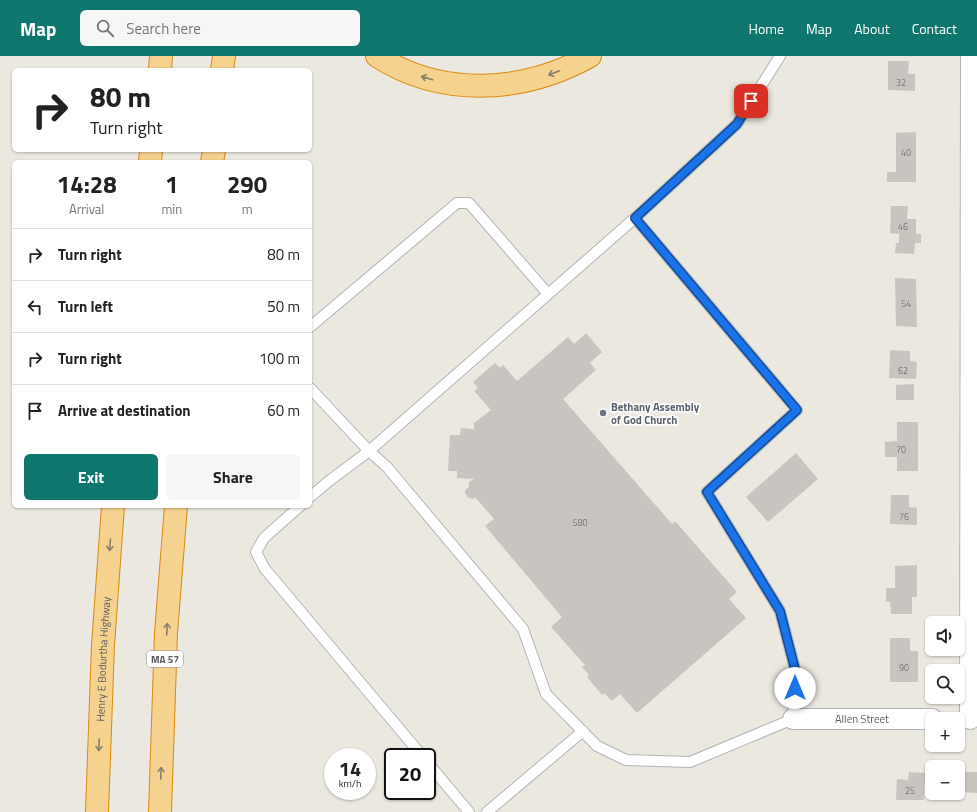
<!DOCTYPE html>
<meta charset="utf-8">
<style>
:root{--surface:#fff;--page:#f6f6f6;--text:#222;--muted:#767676;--line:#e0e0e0;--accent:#0f766e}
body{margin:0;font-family:"Titillium Web",sans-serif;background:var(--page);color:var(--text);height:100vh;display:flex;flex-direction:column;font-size:15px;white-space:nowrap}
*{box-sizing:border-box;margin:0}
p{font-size:13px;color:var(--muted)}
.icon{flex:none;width:22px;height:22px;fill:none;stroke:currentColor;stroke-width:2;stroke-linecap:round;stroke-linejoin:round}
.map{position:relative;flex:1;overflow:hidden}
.sheet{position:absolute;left:12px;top:104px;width:300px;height:348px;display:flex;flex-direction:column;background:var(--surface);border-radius:6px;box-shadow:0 1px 3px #0004}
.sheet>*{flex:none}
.guide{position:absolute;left:12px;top:12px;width:300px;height:84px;border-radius:6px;box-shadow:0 1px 3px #0004;background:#fff;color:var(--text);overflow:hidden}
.tools{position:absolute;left:925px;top:560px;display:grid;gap:8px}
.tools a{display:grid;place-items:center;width:40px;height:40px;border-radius:6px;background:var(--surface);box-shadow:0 1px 3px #0004;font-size:20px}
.speed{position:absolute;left:324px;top:692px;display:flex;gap:8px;font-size:20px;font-weight:700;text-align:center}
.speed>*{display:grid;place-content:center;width:52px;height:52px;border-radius:50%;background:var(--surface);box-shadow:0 1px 3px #0004;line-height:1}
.speed small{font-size:10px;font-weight:400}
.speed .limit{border:2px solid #111;border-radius:6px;background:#fff;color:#111}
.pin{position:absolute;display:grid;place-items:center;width:34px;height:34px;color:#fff;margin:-17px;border-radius:8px;box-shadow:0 2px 6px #0006}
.me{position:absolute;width:44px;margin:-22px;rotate:0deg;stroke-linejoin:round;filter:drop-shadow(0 0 3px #0008)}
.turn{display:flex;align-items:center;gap:14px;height:84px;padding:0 12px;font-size:18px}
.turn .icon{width:52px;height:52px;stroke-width:2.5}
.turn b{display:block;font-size:28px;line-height:34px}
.eta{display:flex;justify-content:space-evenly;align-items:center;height:68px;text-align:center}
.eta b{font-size:24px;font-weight:700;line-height:28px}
.cta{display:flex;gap:8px;margin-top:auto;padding:8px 12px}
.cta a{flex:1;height:46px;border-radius:6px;background:var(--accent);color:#fff;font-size:16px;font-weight:700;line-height:46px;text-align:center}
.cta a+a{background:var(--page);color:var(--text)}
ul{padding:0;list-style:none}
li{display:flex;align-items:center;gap:12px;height:52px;padding:0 12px;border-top:1px solid var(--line)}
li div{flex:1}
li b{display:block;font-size:15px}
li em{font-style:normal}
header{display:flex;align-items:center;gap:24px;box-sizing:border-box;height:56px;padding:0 20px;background:var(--accent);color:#fff}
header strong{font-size:19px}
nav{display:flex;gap:22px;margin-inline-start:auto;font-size:14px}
.search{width:280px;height:36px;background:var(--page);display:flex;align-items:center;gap:10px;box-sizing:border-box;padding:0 14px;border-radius:6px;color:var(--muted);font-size:15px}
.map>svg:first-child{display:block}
</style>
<header>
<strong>Map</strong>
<div class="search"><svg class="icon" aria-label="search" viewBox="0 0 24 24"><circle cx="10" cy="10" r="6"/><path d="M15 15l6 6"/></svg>Search here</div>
<nav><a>Home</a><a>Map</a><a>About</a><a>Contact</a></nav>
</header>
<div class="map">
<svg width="977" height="756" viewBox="0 0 977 756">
<rect width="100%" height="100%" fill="#ebe8e0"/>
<path fill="#c8c5c0" d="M888,5H909L908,18H915V35L888,34Z
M916,76V126H887V116H896V77Z
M891,150H908L907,163H916V178H921V187H915L914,198L895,197L896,187H899V178L890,177Z
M895,222L916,223L917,271L896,270Z
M586,277L602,296L590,307L596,314L563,343L672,468L675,465L737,536L729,543L746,562L637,657L620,638L612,645L604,637L602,639L587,621L589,619L582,611L585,609L551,571L562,561L485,470L494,463L475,441L473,443L468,442L465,437V434L469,431V426L474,423L457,422V415H448L450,379H460L461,372L474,373V367L491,354L474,335L478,332L473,326L495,307L500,312L503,309L517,325L568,281L574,288Z
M890,294L910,295V305L917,306L916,323L889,322Z
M914,328V344H896V329Z
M897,366H918V415H897V401H885V386L897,385Z
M796,397L818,423L768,466L746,441Z
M891,439H909V451L917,452V469L890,468Z
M917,509V541H912V558H891L890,546H886V532H895V510Z
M890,582H910V595H918V626H890Z
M958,713H962V716H977V737L961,736V743H950V737H958Z
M909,716L925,717L924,744H896L897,723L908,724Z"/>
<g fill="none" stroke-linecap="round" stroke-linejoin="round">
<defs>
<path id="service" d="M635,162L797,354L707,436L780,555L796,617L793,663L690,706L626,704L597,690L546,638L523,573L387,411L369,395L635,162L737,68L780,0
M310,271L457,147H469L548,238
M310,332L369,395L329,425L310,441
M300,450L264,482L256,496L265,513L423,701
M427,706L469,756
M487,756L583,675"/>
<g id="minor">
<path id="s1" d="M793,663H932"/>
<path d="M970,663L971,0"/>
</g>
<g id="motorway">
<path d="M377,0C442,42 524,37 590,0"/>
<path d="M160,14L161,0"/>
<path d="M222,14L224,0"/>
<path d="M150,106L151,94"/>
<path d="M212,106L214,94"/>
<path id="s2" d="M97,756L103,589L113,450"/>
<path d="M160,756L166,577L176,450"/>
</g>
</defs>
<use href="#service" stroke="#b1b4b7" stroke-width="12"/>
<use href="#minor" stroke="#b1b4b7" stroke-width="22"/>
<use href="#motorway" stroke="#db8a10" stroke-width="24"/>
<use href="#service" stroke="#fff" stroke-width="10"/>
<use href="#minor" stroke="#fff" stroke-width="20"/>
<use href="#motorway" stroke="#f5d28d" stroke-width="22"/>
</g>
<defs><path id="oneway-shaft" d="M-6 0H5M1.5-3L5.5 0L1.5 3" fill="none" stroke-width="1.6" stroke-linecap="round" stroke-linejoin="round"/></defs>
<g stroke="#88806e">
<use href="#oneway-shaft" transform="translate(554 17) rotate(159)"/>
<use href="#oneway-shaft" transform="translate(427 22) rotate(-164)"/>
<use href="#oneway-shaft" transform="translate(110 489) rotate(94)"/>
<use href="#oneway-shaft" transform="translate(167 573) rotate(-87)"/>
<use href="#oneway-shaft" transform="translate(99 689) rotate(92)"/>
<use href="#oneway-shaft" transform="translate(161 717) rotate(-88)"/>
</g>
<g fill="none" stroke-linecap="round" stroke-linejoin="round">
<defs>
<path id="route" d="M751,45L737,68L635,162L797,354L707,436L780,555L796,617L795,632"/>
</defs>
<use href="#route" stroke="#114b97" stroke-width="10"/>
<use href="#route" stroke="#1a73e8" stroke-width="7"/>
</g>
<circle fill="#6b7280" stroke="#fff" stroke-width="1.5" cx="603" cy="357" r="4"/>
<g text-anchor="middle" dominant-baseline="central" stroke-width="3.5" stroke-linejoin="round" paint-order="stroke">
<g font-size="9" fill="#757778">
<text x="901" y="26">32</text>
<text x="906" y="96">40</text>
<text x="903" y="170">46</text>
<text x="906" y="247">54</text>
<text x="903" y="314">62</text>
<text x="901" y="393">70</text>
<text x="904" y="460">76</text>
<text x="580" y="466">580</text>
<text x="904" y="611">90</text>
<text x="910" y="734">25</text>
</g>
<rect fill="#fff" stroke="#8b8e90" stroke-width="1" x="147" y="595" width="36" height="16" rx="3"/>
<g font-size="10" font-weight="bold" fill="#595d60">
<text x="165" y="603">MA 57</text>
</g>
<g font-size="11" font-weight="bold" fill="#5b616d" stroke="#fff" text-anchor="start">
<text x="611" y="351">Bethany Assembly<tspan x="611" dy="13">of God Church</tspan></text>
</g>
<g font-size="11" fill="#595d60" stroke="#fff">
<text stroke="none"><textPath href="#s2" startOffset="153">Henry E Bodurtha Highway</textPath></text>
<text stroke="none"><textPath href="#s1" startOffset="69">Allen Street</textPath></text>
</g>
</g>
</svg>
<div class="tools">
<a><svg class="icon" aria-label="sound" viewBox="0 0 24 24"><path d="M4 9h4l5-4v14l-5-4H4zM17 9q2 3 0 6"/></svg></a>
<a><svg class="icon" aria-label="search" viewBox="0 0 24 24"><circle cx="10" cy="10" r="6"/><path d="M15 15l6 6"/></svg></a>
<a>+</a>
<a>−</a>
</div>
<div class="speed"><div>14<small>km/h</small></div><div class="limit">20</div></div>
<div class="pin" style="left:751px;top:45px;background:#d93025"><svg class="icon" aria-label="arrive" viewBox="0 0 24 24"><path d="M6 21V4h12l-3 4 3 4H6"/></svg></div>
<svg class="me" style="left:795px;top:632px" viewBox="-20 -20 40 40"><circle r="19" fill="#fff"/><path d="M0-13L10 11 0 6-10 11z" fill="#1a73e8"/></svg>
<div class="guide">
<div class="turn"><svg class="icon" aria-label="right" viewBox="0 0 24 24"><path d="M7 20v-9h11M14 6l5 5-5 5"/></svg><div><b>80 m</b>Turn right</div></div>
</div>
<section class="sheet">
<div class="eta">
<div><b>14:28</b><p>Arrival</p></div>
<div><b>1</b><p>min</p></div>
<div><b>290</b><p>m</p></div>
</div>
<ul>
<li><svg class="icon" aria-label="right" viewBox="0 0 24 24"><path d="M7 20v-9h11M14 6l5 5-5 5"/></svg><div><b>Turn right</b></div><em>80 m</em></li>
<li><svg class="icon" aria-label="left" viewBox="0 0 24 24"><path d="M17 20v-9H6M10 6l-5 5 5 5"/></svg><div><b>Turn left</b></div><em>50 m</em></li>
<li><svg class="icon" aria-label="right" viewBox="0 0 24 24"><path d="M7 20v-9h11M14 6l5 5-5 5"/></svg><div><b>Turn right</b></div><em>100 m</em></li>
<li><svg class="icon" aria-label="arrive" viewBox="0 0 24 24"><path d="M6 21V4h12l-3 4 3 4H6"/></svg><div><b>Arrive at destination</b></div><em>60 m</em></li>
</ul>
<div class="cta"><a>Exit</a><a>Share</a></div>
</section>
</div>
